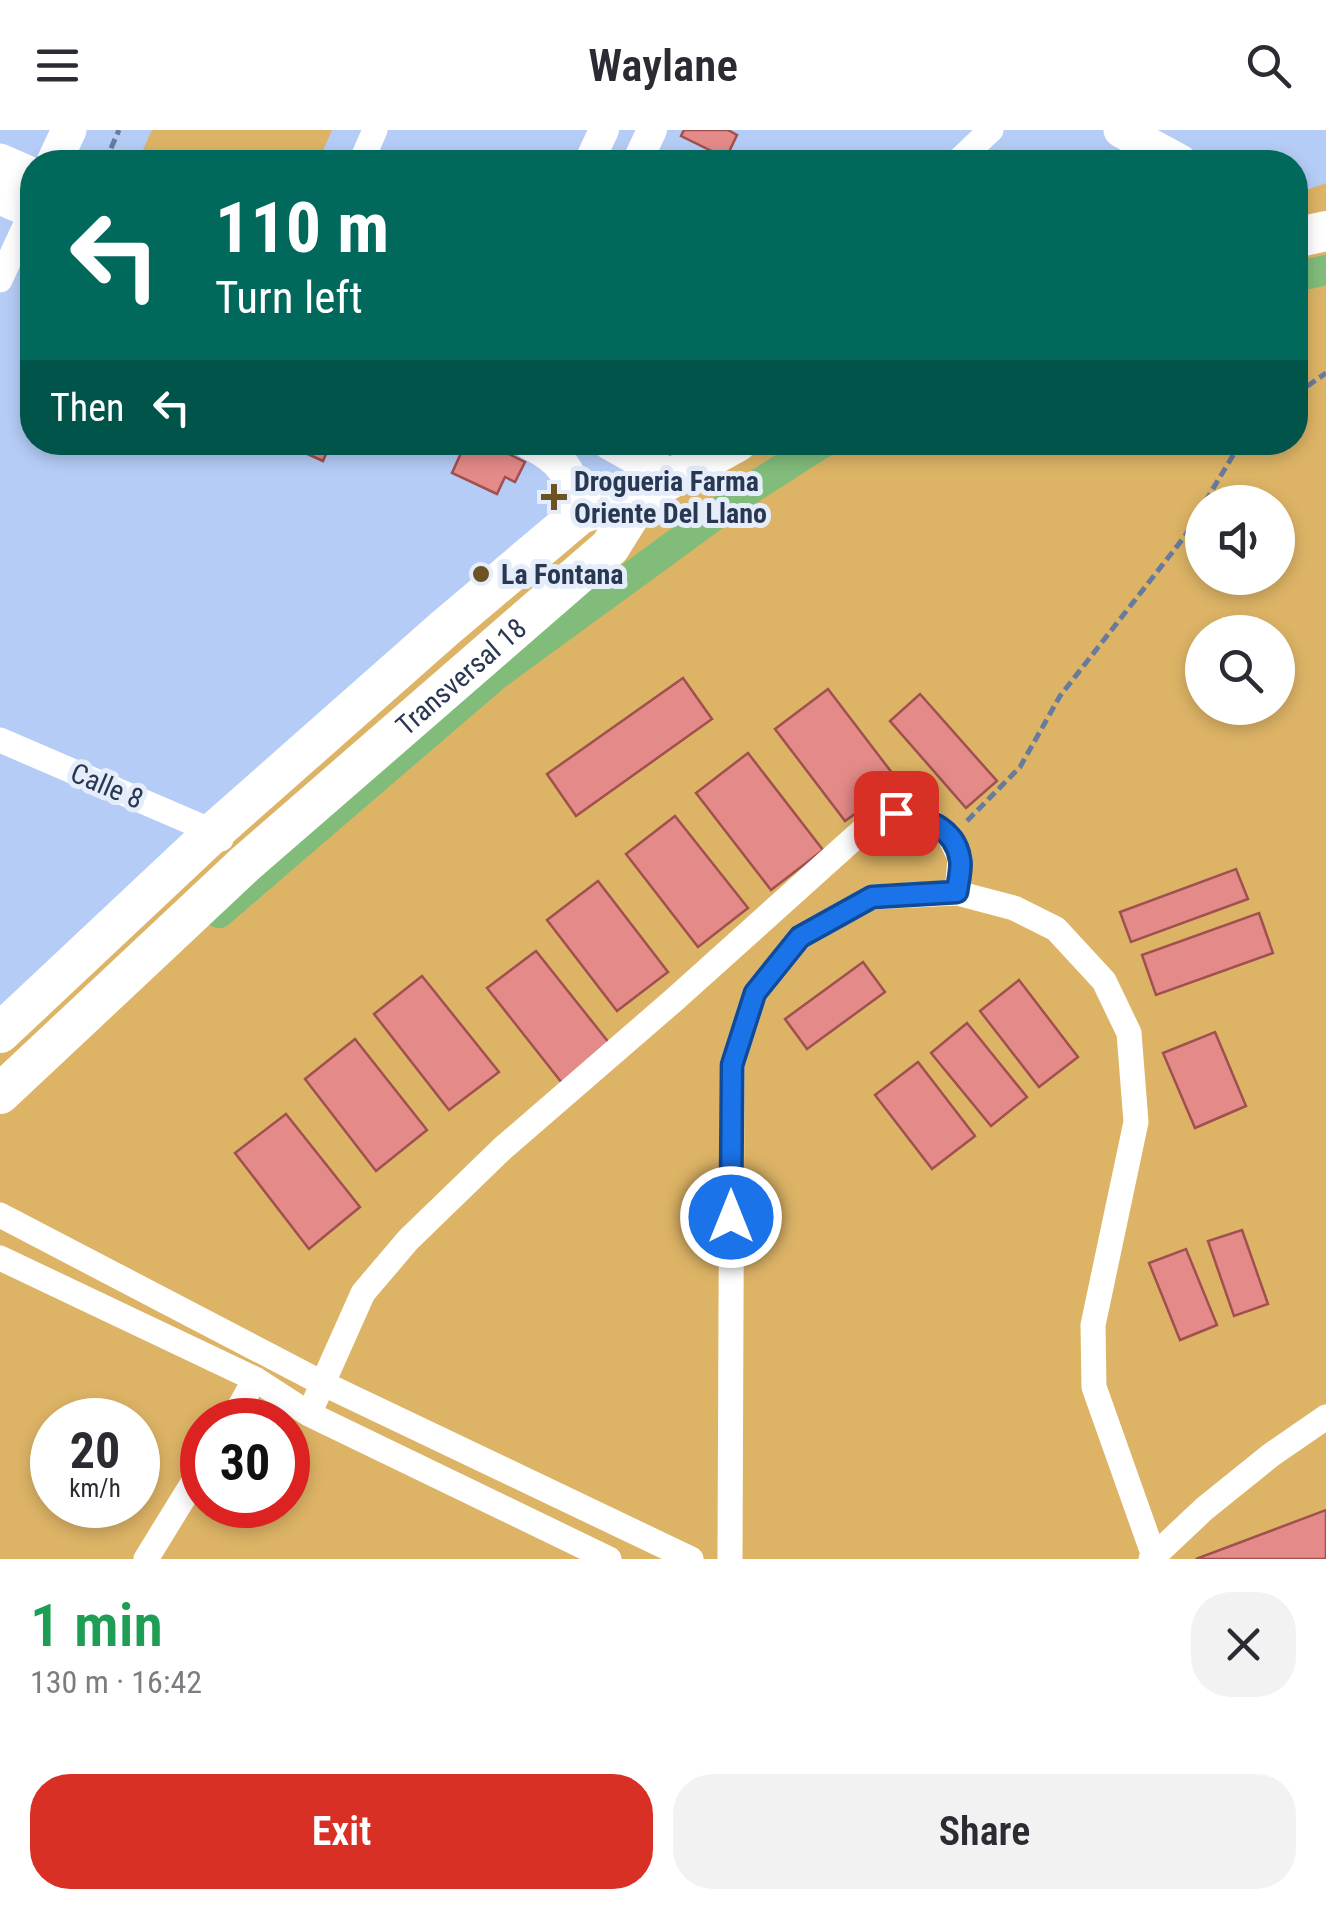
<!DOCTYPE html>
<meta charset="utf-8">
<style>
:root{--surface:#fff;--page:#f2f2f3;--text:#2b2b33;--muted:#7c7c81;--accent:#d93025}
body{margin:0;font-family:"Roboto Condensed",sans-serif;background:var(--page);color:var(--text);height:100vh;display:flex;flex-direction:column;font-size:38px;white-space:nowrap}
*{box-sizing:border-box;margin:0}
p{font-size:32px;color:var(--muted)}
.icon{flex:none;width:55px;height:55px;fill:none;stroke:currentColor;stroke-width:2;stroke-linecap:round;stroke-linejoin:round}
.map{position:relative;height:1429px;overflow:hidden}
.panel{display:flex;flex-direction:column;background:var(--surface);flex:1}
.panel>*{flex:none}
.guide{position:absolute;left:20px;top:20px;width:1288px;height:305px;border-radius:40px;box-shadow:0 5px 15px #0003;background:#00695c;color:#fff;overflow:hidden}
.tools{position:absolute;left:1185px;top:355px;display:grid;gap:20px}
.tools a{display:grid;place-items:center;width:110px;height:110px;border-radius:50%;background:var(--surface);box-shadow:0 5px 15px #0003;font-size:50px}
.speed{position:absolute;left:30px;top:1268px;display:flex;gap:20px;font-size:50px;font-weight:700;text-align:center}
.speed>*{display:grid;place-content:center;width:130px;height:130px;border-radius:50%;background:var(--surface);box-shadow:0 5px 15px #0003;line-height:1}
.speed small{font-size:25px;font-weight:400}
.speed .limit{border:15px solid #d22;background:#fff;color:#111}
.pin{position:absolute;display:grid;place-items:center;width:85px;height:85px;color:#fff;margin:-42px;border-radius:20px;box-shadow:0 5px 15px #0006}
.me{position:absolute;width:110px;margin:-55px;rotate:0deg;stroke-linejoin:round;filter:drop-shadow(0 0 8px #0008)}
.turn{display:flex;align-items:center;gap:35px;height:210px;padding:0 30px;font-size:45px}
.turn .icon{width:130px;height:130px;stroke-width:2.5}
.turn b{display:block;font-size:70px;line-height:85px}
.then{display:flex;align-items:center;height:95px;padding:0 30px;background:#0003;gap:20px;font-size:38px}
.round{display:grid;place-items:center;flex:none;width:105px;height:105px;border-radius:40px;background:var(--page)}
.headline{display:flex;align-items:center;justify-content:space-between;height:170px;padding:0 30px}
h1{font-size:60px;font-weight:600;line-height:75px;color:#1e9e55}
.action{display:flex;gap:20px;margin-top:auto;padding:20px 30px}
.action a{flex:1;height:115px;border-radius:40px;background:var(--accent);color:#fff;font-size:40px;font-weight:600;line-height:115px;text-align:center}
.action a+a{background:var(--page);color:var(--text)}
header{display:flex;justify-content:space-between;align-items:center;height:130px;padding:0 30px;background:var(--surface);font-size:45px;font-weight:600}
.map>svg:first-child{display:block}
</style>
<header><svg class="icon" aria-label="menu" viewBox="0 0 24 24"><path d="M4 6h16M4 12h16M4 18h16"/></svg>Waylane<svg class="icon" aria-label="search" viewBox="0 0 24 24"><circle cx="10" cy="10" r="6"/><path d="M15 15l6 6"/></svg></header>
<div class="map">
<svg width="1326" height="1429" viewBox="0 0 1326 1429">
<rect width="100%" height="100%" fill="#b5ccf6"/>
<path fill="#ddb466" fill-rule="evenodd" d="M152,0H332L318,32H141L138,31Z
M1326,53V1429H0V911L629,348L692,313L1295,312V64ZM1202,372H1278V448H1202ZM1202,502H1278V578H1202ZM52,1290H138V1375H52ZM202,1290H288V1375H202Z"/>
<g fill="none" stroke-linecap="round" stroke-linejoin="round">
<path stroke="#81bc7b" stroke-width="30" d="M1295,147L1326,140
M219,783L495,546L755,356L824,312"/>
</g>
<path fill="#e48a88" stroke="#9f504f" stroke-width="2.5" d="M684,0H728L737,5L726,28L681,6Z
M281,312H331L323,331Z
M466,312H484L525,332L515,352L505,347L497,364L452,343Z
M683,548L712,589L576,686L547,644Z
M828,559L899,652L845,691L775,599Z
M920,564L997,651L966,678L890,591Z
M748,623L823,720L771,760L696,663Z
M675,686L748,778L698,817L626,724Z
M1236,739L1248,769L1131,812L1120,782Z
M598,751L668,842L617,881L547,790Z
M1259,783L1273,823L1156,865L1142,825Z
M536,821L610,914L562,953L487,858Z
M863,832L885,862L807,919L785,889Z
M422,846L499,942L449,980L374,884Z
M1019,850L1078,927L1039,957L980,881Z
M967,893L1027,967L991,996L931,923Z
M1215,902L1246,976L1195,998L1163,923Z
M355,909L427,1000L376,1041L305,949Z
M918,932L975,1006L932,1039L875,965Z
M286,984L360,1077L309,1119L235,1023Z
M1242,1100L1268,1174L1234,1186L1208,1111Z
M1186,1119L1217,1195L1180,1210L1149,1133Z
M1326,1380V1429H1196Z"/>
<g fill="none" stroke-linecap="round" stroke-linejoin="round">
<path stroke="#687b9d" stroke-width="5" stroke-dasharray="10 5" stroke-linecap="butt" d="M105,32L119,0
M1295,265L1326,243
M1205,372L1241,312
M967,691L1020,637L1060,566L1185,406L1202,377"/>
<path stroke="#fff" stroke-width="25" d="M361,32L375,0
M957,32L991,0
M0,150L32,81
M0,610L214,702L221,709
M0,1085L322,1253L691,1429
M0,1128L255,1249L309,1284L609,1429
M309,1284L363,1163L408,1110L503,1018L674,870L872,692L896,683L924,686L949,705L960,728L957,763
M232,1290L255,1249
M146,1429L202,1338
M730,1429L732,935L755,863L800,807L872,767L957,763L1014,778L1056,799L1104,851L1129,903L1136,992L1093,1195L1094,1257L1155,1429
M1151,1429L1204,1379L1271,1325L1326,1287"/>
<path stroke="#fff" stroke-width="30" d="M589,32L604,0
M637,32L652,0"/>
<path stroke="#fff" stroke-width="35" d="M1121,0L1180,32
M0,31L32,45
M54,32L69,0
M0,67L32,81
M529,312C568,331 569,344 580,384
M609,312L673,348"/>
<g stroke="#fff" stroke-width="40">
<path d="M1295,108L1326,101"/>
<path d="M0,903L214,702L445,498L580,384L643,364L737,312"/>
<path id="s1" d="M0,964L245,734L610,417L643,364"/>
</g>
</g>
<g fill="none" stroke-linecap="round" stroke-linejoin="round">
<defs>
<path id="route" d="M731,1087L732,935L755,863L800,807L872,767L957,762C958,752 962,738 960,729C955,697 923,686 896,683"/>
</defs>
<use href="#route" stroke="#114b97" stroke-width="25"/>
<use href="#route" stroke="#1a73e8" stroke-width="18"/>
</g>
<g fill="#6b5323" stroke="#e5edfb" stroke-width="4">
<path d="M549 352h10v10h10v10h-10v10h-10v-10h-10v-10h10z"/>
<circle cx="481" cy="444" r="10"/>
</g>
<g text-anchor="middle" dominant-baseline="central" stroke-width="10" stroke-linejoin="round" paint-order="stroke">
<g font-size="28" font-weight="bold" fill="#283752" stroke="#e5edfb" text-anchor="start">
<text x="574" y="351">Drogueria Farma<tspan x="574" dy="32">Oriente Del Llano</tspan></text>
<text x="501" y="444">La Fontana</text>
</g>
<g font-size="28" fill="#283752" stroke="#e5edfb">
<text stroke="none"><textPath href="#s1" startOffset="622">Transversal 18</textPath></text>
<text transform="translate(107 656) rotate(23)">Calle 8</text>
</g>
</g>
</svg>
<div class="tools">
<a><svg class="icon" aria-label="sound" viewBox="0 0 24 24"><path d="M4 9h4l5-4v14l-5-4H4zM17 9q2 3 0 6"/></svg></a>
<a><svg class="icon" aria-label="search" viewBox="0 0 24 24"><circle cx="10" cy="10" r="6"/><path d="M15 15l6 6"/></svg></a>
</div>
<div class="speed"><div>20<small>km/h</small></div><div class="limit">30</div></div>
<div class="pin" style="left:896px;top:683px;background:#d93025"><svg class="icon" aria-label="arrive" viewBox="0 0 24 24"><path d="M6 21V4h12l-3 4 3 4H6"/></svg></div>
<svg class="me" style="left:731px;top:1087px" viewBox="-20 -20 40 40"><circle r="17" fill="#1a73e8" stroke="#fff" stroke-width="3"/><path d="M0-11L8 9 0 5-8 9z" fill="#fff"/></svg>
<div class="guide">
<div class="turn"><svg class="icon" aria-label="left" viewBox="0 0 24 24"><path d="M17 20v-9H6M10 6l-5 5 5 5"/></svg><div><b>110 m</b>Turn left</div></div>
<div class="then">Then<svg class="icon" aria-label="left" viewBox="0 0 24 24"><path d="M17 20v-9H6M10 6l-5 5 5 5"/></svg></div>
</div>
</div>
<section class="panel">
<div class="headline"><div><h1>1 min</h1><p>130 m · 16:42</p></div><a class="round"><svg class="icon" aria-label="close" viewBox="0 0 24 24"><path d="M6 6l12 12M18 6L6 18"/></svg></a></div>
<div class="action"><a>Exit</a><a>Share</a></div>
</section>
